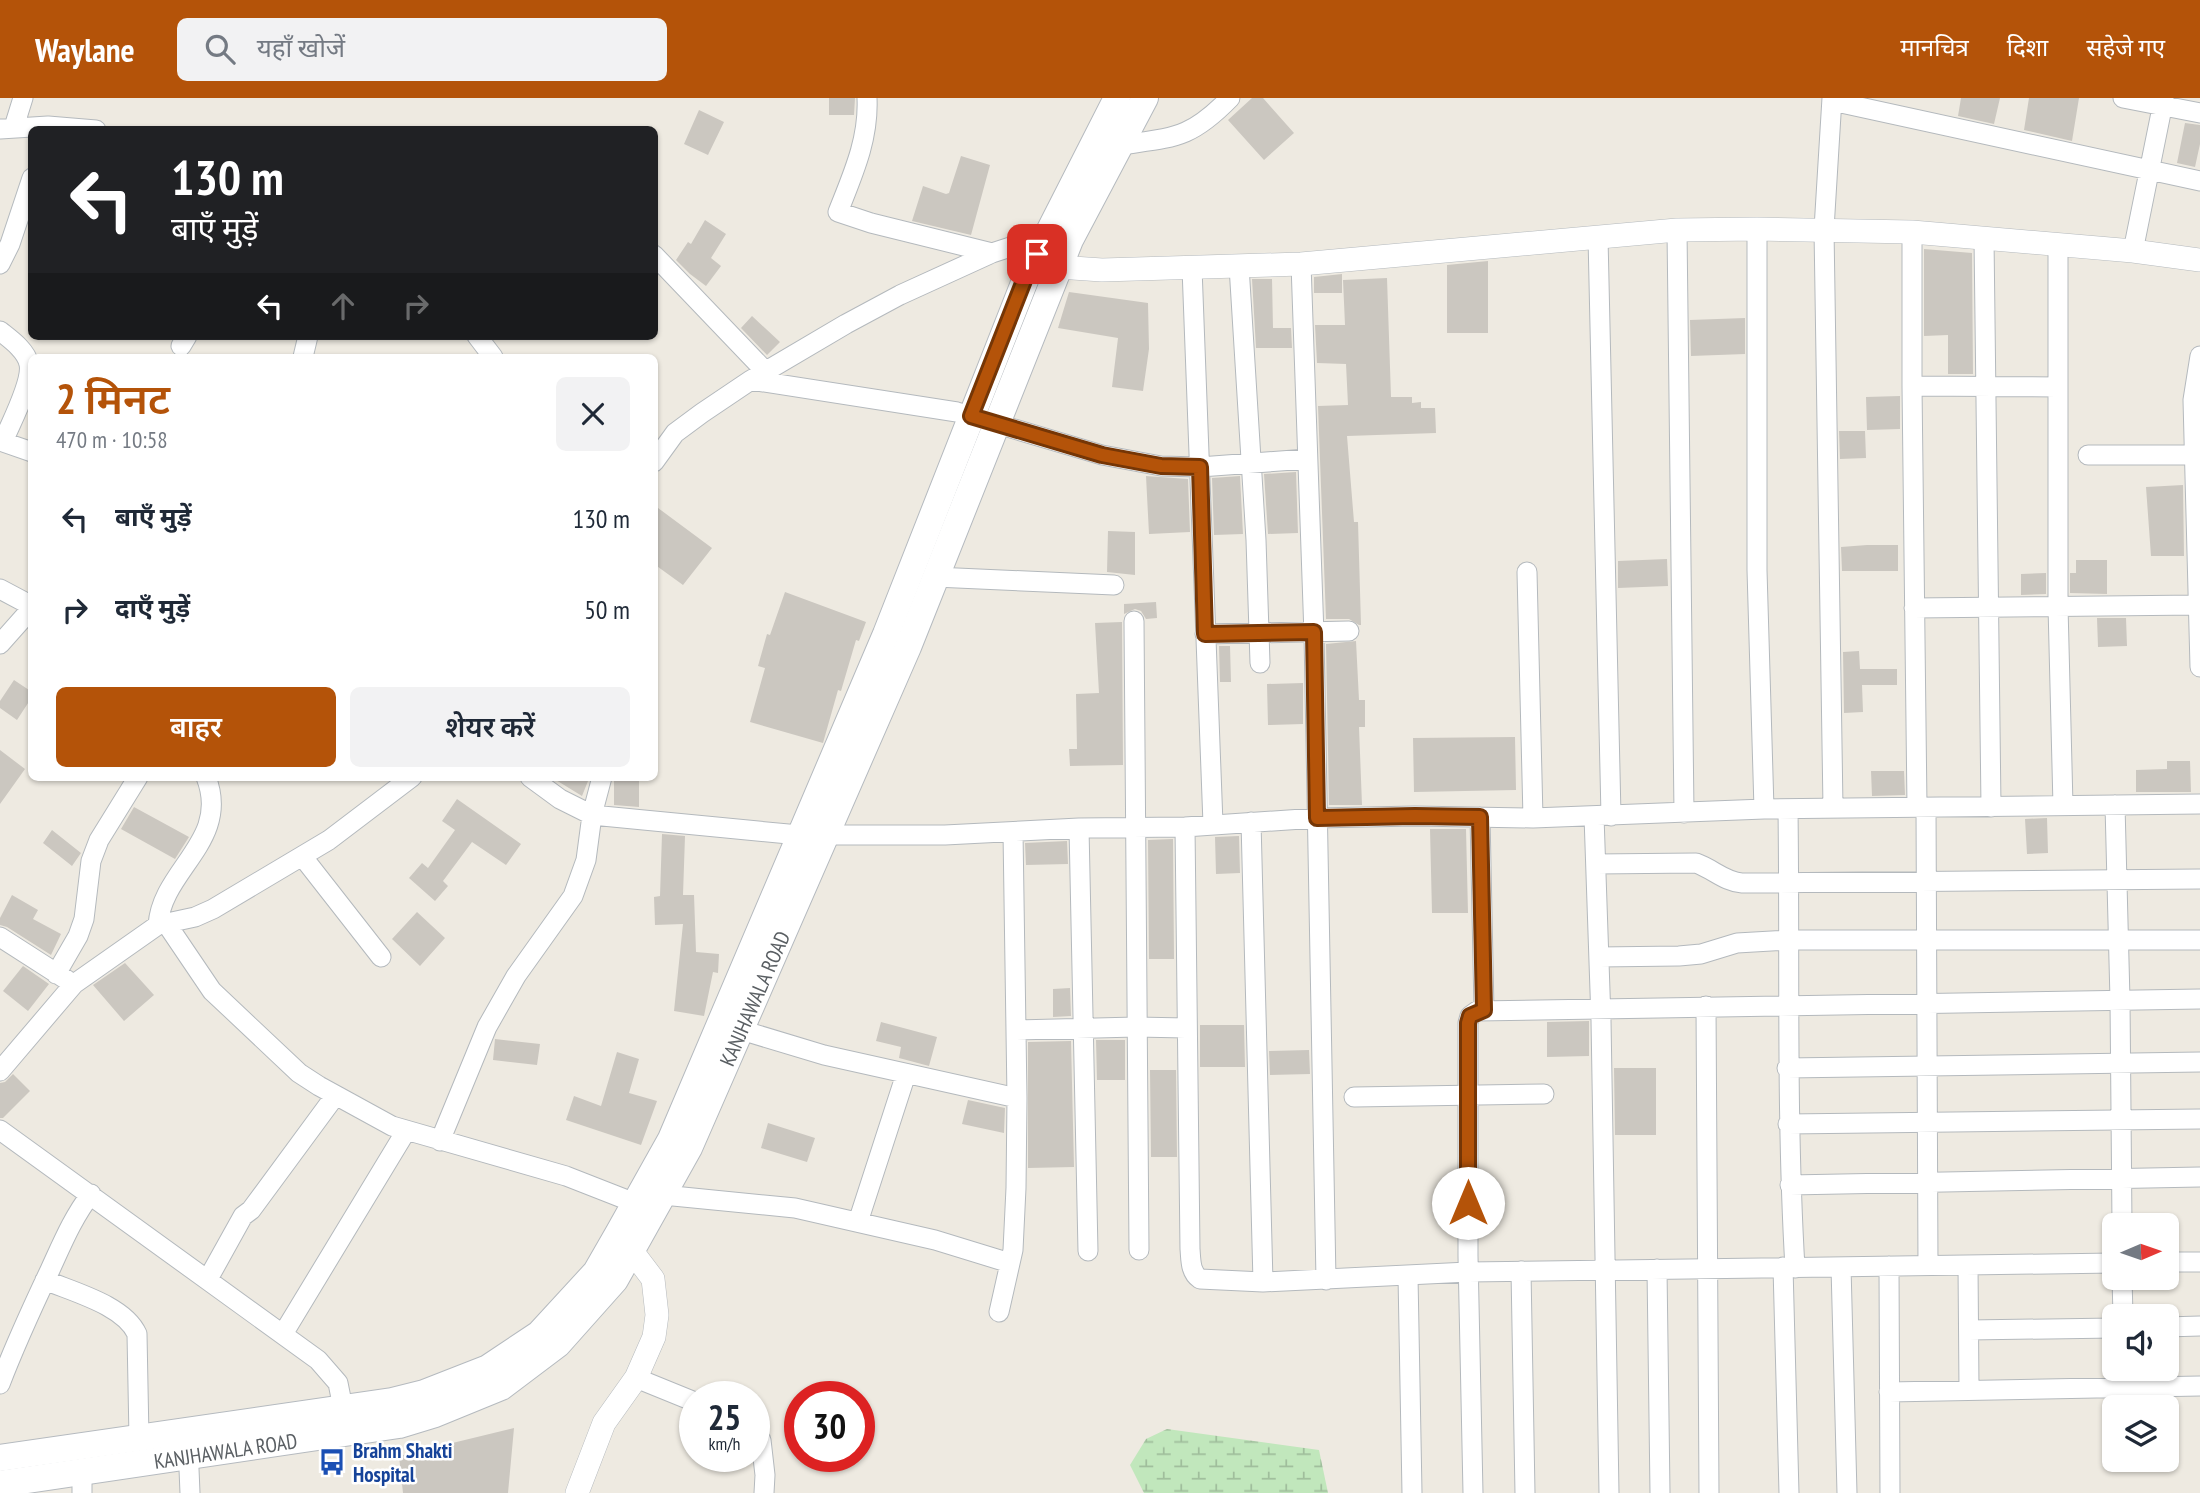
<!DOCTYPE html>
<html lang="hi">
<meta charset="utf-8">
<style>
:root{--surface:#fff;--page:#f2f2f3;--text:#1f2937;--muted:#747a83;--accent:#b45309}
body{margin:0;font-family:"PT Sans Narrow","Noto Sans Devanagari",sans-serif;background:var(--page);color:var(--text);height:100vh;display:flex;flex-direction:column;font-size:26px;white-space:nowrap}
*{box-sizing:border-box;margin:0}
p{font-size:23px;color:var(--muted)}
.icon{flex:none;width:38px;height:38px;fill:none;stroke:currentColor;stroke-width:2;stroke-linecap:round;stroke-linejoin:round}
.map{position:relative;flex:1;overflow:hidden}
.sheet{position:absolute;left:28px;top:256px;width:630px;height:427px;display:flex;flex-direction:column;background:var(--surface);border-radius:10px;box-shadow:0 2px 5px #0004}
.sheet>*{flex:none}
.top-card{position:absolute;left:28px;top:28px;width:630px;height:214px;border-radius:10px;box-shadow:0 2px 5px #0004;background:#202124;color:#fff;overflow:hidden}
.needle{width:46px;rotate:88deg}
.controls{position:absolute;left:2102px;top:1115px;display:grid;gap:14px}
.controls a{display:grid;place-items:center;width:77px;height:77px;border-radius:10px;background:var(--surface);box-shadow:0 2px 5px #0004;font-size:35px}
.speed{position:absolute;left:679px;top:1283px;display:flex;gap:14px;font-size:35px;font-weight:700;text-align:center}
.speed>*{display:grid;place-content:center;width:91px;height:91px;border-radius:50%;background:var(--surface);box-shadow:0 2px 5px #0004;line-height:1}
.speed small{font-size:18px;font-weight:400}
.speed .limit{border:10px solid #d22;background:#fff;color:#111}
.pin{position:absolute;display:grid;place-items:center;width:60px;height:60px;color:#fff;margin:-30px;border-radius:14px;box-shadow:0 4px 10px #0006}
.me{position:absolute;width:77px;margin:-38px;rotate:0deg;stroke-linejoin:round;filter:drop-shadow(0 0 5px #0008)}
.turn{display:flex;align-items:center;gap:24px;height:147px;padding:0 28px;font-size:32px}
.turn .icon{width:91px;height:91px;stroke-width:2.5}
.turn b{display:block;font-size:49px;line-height:60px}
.lanes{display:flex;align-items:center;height:66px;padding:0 28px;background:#0003;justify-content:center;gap:35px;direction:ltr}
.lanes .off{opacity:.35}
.round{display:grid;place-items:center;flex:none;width:74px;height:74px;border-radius:10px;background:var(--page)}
.overview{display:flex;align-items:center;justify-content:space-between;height:119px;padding:0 28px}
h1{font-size:42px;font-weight:600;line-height:52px;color:var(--accent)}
.cta{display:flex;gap:14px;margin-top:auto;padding:14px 28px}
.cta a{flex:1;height:80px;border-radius:10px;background:var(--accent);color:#fff;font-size:28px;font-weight:600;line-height:80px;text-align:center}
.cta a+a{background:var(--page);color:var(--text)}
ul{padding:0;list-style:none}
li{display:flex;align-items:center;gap:21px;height:91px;padding:0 28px}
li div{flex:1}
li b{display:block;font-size:26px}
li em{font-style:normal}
header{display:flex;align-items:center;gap:42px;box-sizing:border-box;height:98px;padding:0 35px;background:var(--accent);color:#fff}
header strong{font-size:33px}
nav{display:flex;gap:38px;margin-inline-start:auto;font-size:24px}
.search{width:490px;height:63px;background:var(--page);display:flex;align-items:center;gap:18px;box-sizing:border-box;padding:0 24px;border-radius:10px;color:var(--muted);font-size:26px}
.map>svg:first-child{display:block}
</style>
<header>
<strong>Waylane</strong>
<div class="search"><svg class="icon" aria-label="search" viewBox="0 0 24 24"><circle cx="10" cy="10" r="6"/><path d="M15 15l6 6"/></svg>यहाँ खोजें</div>
<nav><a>मानचित्र</a><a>दिशा</a><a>सहेजे गए</a></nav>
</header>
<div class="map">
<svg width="2200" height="1395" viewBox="0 0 2200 1395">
<defs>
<pattern id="wetland-marsh" width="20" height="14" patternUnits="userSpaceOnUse" patternTransform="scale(1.75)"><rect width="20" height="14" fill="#c1e7bc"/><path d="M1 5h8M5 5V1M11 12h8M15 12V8" fill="none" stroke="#a0be9c"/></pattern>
</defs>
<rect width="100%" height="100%" fill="#eeeae1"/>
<path fill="url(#wetland-marsh)" d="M1167,1331L1319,1352L1328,1395H1144L1130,1367L1146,1341Z"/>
<path fill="#cbc7c0" d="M829,0H855L854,17H829Z
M1252,0H1263L1294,35L1264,62L1228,22Z
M1961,0H2000L1994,26L1958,18Z
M2029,0H2079L2072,43L2024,32Z
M699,12L724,24L708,57L684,46Z
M2185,25L2200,27V46L2195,69L2177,65Z
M961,58L990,67L971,137L912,123L923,88L946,96L949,95Z
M705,122L726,136L711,160L721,168L706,188L690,176L676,162L688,144L691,146Z
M1924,151L1972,155L1973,276H1948V237L1924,238Z
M1488,163V235H1447V167Z
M1342,176V195H1314V179Z
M1387,180L1391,299H1412V305L1421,304V310H1435L1436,335L1347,338L1354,424H1358L1361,527H1359L1349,521H1326L1318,308L1348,307L1346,266L1317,265L1315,227H1345L1343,182Z
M1252,181H1272L1273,230H1291L1292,250H1256Z
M1069,194L1148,205L1149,251L1143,293L1112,289L1118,240L1058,230Z
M752,218L780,244L767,257L741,230Z
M1745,220V256L1691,258L1690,222Z
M1900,298V331L1867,332L1866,299Z
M1839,333H1865L1866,360L1840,361Z
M1296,374L1298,435L1268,436L1264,376Z
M1146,378L1188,381L1190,434L1149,436Z
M1240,378L1243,436L1214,437L1212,380Z
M2183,387L2184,458H2151L2146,389Z
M654,407L712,450L683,487L654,466Z
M1108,433L1135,434V477L1107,474Z
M1867,447H1898V473H1842L1841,449Z
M1667,461L1668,488L1618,490V463Z
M2076,462H2107V496L2070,495V475H2076Z
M2046,475V496L2021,497V476Z
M785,494L866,524L859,543L856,542L841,593L838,592L823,645L750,624L765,570L758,568L767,536L770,537Z
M1156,504L1157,520L1146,521L1141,513L1135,511L1124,516V506Z
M2097,520H2126L2127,548L2098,549Z
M1122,524L1123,667L1070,668L1069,651H1077L1076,596L1099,595L1095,525Z
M1356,543L1359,602H1365V629H1359L1362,707H1329L1326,546Z
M1219,548H1230L1231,584H1220Z
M1859,553L1860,571H1897V587H1862L1863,614L1844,615L1843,554Z
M14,582L32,594V599L17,622L0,610V603Z
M1303,585V626L1268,627L1267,586Z
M1515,639L1516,692L1414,694L1413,640Z
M0,652L25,671L0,706Z
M2167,663H2190L2191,694H2136V672L2167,671Z
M1871,673H1904L1905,697L1872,698Z
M551,679H582L588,683L582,698Z
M614,682L639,683V709L614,707Z
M457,701L521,746L506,767L472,744L443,783L448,788L435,803L409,780L422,765L428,770L455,732L442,723Z
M134,709L189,739L175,761L121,731Z
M2047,720L2048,755L2027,756L2025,721Z
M1430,731H1466L1468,815H1432Z
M52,732L81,755L72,768L43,745Z
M662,736L685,738L683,797H694L696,854L719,856L718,875L713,874L704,918L674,913L683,826L655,827L654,799L660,798Z
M1239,738L1240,775L1216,776L1215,739Z
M1173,741L1174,861H1149L1148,742Z
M1067,743L1068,766L1026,767L1025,745Z
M12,797L38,812L33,821L61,836L51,857L7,829L0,827V820Z
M417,814L445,840L420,868L392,841Z
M125,865L154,897L124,923L93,887Z
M23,868L49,886L28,913L3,893Z
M1070,890L1071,918L1053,919V891Z
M1589,923V958L1547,959V924Z
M881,924L937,939L929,968L899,960L901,949L876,943Z
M1200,927H1244L1245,969H1200Z
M495,941L540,946L537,967L493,962Z
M1096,942H1125V982H1097Z
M1071,943L1074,1069L1028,1070V944Z
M1309,952L1310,976L1270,977L1269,953Z
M617,954L639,961L629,995L657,1003L641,1047L566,1022L574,998L601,1008Z
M1614,970H1656V1037H1615Z
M1150,972H1176L1177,1059H1151Z
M13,976L30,993L3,1020H0V985L5,984Z
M968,1002L1005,1010L1004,1035L962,1026Z
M768,1025L815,1040L807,1064L761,1050Z
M514,1330L508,1395H403L399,1358Z"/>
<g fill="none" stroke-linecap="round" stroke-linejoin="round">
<defs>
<path id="minor" d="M867,0C869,41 853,76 838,114L871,125L992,155
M1832,0L1824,131L1833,710
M2123,0L2200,15
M1832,3L2200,83
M14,29L23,0
M0,31L48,28L96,32
M1121,47C1175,39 1190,41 1230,0
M1757,131V472L1764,711
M1677,132L1684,715
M1912,134V288L1917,709
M1598,139L1611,718
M1984,140L1991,709
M2058,146V508L2063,708
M2133,153L2164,0
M654,157L765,273
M0,166L10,146L32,80
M1301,166L1314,537L1326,1182
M1239,168L1256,442L1260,565
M1192,170L1213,726
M0,233C10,241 26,252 29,266C33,284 10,326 3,344
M477,238L493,259
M181,248L187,238
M2200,258L2193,302L2200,569
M303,259L308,238
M751,282L957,314L1102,357L1161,368L1200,369L1307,361
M1912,288L2057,289
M0,343L32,354
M2088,357H2200
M654,364L675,335L702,315L751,282L846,226L900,197L992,155L1047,137
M1527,474L1533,720
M935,479L1114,487
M0,491L32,508
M1914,510L2198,507
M1134,523L1139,1152
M1205,536L1349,533
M0,546L32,510
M530,679L560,701L592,717L799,737H945L1079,730L1185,729L1317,720L1415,718L1533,720L1764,711L2200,706
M2115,707L2120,902L2122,1127
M1926,709L1928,1167
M1788,711C1790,864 1786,1017 1795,1170
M1594,718L1601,922L1609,1395
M1480,719L1484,912
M1251,724L1263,1184
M1185,729L1190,1151C1191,1162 1190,1174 1200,1181L1263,1184L1468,1174L2114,1165
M1079,730L1088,1153
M302,758L381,859
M1596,766L1696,765C1713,771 1725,784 1742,785L2200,781
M166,825L212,893L299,975L319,988L392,1028L566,1078L635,1105
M158,827C162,771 231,743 206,679
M0,839L67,882
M1599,859L1679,858L1701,856L1737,845L1789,842H2200
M56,876L78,838L84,821L91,763L99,742L138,679
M1706,908L1709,1395
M741,932L824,957L1017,1000
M1016,932L1136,929L1186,930
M1787,970L2200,964
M0,973L74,886L158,827L195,819L213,811L329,742L412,679
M1354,999L1544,996
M1788,1026L2200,1021
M0,1032L318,1262L338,1285L343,1310
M440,1043L487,929L516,878L573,798L586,762L592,717L602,679
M1790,1087L2200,1079
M663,1097L795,1110L935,1142L1010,1165
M858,1124L906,976
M2166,1164H2200
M1968,1167L1969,1291
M1889,1168L1890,1395
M1783,1169L1789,1395
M1841,1169L1847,1395
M1657,1171L1660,1395
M1521,1173L1525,1395
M1408,1178L1412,1395
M2122,1180L2123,1218
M208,1181L243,1118L251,1112L335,998
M45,1182C73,1194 124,1207 137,1236L139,1340
M999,1214L1013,1152L1016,1090L1017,1000L1013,734
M2166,1229L2200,1228
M1969,1232L2114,1230
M283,1236L406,1033
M2124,1270V1290
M636,1280L695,1304
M0,1286C15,1247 32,1210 50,1172C62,1146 73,1119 91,1096
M1889,1294L2200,1288
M754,1336L761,1342L765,1377L764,1395
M188,1347L190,1395
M82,1373V1395
M1473,1395L1468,1158V925L1470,918L1477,913L2200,901"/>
<path id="tertiary" d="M1058,169L1102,172L1301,166L1677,132L1757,131L1912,134L2133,153L2200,162
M577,1395L604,1325L636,1280L654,1239L657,1217L653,1181L631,1152L618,1142"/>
<g id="secondary">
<path d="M0,1360L392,1303L424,1295L488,1270L539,1236L596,1174L619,1134L671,1041L886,536L1028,175L1117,0"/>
<path id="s1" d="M0,1386L399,1327L435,1316L501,1289L558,1246L615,1182L689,1050L908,549L1070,142L1145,0"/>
</g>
</defs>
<use href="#minor" stroke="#b4b9bd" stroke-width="21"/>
<use href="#tertiary" stroke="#b4b9bd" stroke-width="24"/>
<use href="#secondary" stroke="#b5babf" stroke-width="28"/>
<use href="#minor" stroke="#fff" stroke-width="19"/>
<use href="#tertiary" stroke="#fff" stroke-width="23"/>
<use href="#secondary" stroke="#fff" stroke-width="26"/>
</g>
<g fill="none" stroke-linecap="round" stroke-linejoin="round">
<defs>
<path id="route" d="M1037,156L1027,175L971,318L1102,357L1161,368L1200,369L1205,536L1314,534L1317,720L1415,718L1480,719L1484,912L1470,918L1468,925V1105"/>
</defs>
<use href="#route" stroke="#753606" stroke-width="18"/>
<use href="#route" stroke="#b45309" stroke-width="12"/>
</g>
<defs>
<symbol id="bus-bare" viewBox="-9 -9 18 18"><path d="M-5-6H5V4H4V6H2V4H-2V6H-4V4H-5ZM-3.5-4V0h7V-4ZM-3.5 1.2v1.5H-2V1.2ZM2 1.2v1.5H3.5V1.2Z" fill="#1a4fb4" stroke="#fff" stroke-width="2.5" paint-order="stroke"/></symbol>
</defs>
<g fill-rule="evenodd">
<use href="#bus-bare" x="313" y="1345" width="38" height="38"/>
</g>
<g text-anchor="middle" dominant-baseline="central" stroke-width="5" stroke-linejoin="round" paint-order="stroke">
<g font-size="21" fill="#5a5f63" stroke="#fff">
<text stroke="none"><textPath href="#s1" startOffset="984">KANJHAWALA ROAD</textPath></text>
<text stroke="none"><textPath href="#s1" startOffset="228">KANJHAWALA ROAD</textPath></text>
</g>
<g font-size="21" font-weight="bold" fill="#164399" stroke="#fff" text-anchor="start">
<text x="353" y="1352">Brahm Shakti<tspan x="353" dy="24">Hospital</tspan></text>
</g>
</g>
</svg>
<div class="controls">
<a><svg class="needle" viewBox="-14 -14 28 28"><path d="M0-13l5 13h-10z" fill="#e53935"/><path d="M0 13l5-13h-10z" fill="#747a83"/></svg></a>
<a><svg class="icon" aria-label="sound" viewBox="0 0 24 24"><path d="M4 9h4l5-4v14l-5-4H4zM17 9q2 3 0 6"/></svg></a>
<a><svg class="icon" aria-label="layers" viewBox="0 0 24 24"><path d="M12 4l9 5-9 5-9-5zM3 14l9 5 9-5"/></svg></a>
</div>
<div class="speed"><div>25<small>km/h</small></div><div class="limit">30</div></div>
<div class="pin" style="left:1037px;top:156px;background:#d93025"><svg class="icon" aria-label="arrive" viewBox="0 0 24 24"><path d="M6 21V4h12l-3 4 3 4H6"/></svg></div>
<svg class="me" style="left:1468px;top:1105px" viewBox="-20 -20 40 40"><circle r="19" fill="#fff"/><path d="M0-13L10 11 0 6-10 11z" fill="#b45309"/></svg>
<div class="top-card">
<div class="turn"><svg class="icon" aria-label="left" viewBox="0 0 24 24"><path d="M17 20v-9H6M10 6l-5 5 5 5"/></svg><div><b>130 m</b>बाएँ मुड़ें</div></div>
<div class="lanes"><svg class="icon" aria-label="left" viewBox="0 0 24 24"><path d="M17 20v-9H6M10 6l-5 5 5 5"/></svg><svg class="icon off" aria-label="ahead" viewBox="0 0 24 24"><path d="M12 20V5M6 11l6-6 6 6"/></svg><svg class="icon off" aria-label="right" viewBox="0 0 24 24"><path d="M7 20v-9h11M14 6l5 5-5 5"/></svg></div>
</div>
<section class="sheet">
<div class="overview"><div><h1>2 मिनट</h1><p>470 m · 10:58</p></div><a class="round"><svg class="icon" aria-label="close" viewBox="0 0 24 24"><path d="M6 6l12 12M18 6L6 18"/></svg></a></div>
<ul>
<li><svg class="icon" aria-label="left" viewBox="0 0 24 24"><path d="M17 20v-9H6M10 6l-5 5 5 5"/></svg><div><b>बाएँ मुड़ें</b></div><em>130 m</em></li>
<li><svg class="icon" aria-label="right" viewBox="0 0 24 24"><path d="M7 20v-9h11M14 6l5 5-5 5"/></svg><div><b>दाएँ मुड़ें</b></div><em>50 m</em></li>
</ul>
<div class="cta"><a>बाहर</a><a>शेयर करें</a></div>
</section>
</div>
